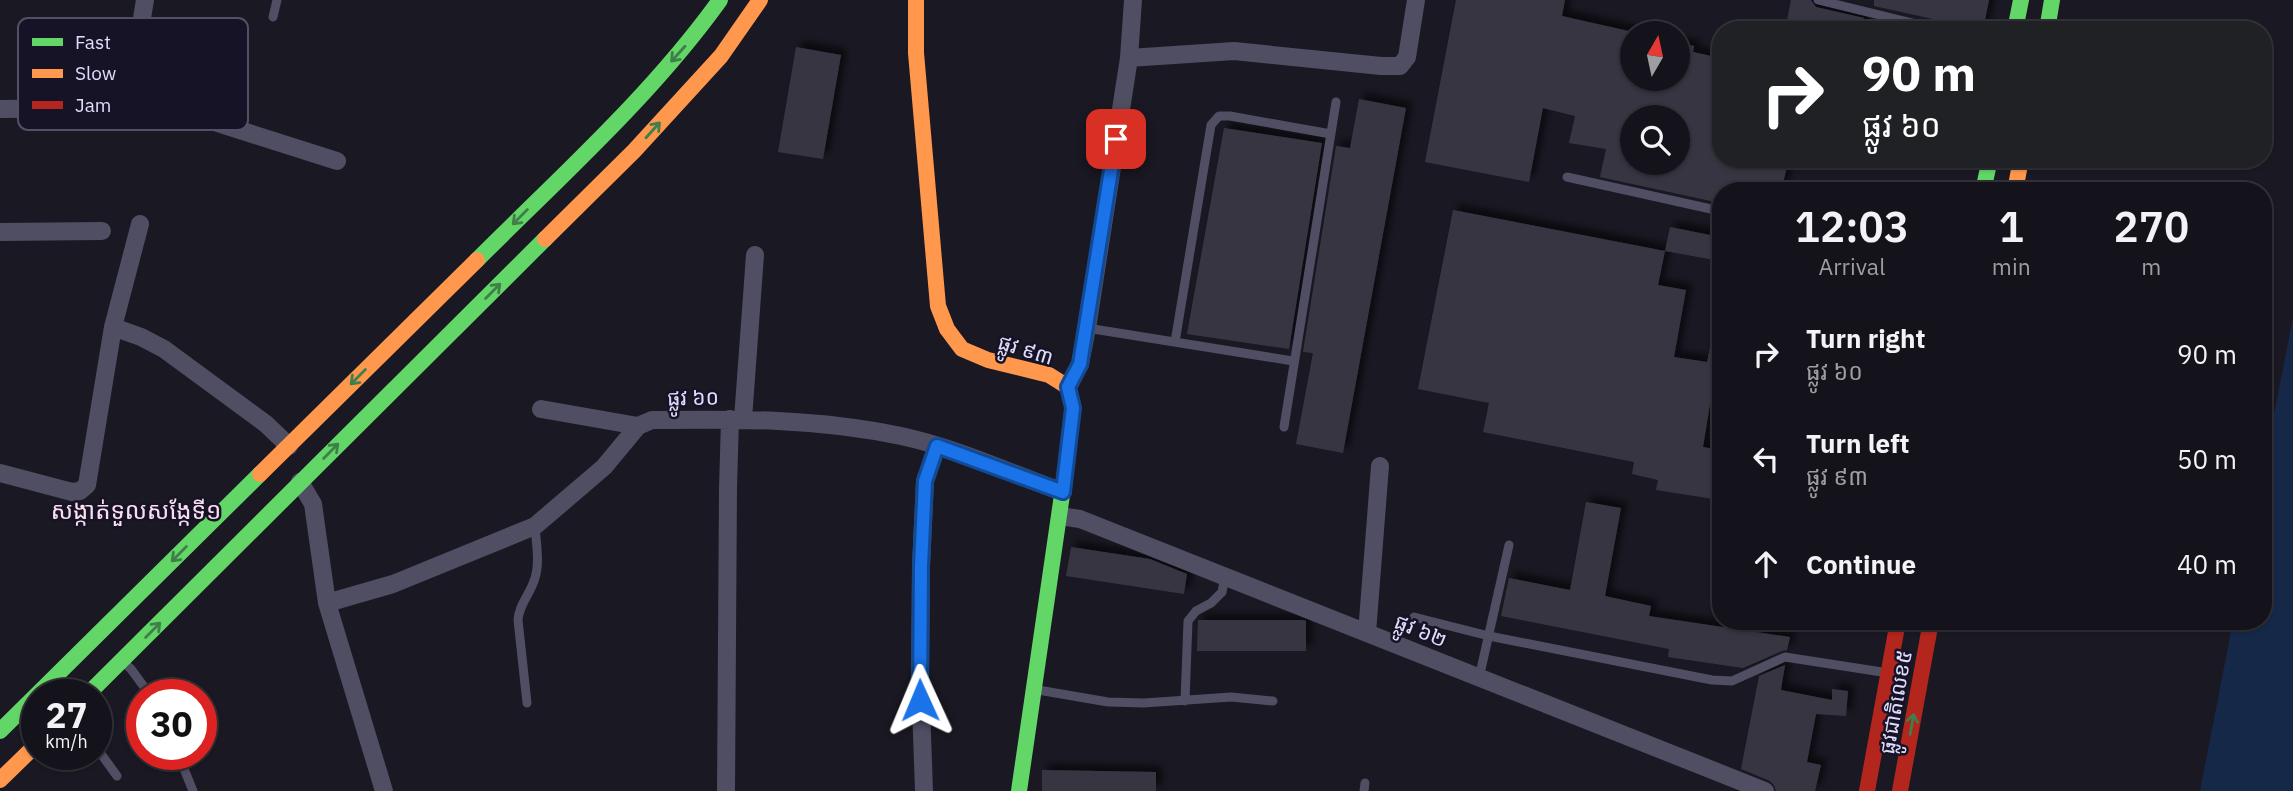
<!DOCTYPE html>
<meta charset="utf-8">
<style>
:root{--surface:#14121a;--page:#1d1b23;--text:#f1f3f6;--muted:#9d9ea2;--line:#333239}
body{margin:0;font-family:"IBM Plex Sans","Noto Sans Khmer",sans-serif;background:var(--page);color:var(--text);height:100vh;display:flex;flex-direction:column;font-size:26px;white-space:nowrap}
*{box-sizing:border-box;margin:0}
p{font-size:23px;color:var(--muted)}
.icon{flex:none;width:38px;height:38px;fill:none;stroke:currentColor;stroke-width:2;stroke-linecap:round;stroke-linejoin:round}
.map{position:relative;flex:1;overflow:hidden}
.sheet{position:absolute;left:1712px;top:182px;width:560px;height:448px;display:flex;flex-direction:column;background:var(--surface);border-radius:28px;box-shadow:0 2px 5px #0004,0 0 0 2px var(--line)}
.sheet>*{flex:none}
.guide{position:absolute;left:1712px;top:21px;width:560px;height:147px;border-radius:28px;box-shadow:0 2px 5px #0004,0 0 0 2px var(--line);background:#202124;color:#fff;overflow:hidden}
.needle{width:46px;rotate:9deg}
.fabs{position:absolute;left:1620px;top:21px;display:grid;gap:14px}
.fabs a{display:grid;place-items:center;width:70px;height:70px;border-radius:50%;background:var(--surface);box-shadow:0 2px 5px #0004,0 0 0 2px var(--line);font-size:35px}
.speed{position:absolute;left:21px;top:679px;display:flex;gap:14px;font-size:35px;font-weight:700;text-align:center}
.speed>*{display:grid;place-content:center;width:91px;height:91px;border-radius:50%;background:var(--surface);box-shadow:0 2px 5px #0004,0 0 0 2px var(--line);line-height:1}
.speed small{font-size:18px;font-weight:400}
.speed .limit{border:10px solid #d22;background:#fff;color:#111}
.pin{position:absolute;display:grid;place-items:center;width:60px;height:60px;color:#fff;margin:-30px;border-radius:14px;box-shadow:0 4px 10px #0006}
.me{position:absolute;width:77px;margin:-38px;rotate:359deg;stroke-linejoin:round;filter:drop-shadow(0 0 5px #0008)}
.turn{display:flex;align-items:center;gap:24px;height:147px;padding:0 35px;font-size:32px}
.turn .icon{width:91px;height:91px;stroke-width:2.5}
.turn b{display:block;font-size:49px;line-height:60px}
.eta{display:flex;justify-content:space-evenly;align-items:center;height:119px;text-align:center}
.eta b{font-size:42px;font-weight:600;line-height:49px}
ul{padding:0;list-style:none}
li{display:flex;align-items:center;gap:21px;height:105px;padding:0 35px}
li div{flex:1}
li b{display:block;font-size:26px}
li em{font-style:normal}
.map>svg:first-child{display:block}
</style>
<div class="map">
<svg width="2293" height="791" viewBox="0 0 2293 791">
<defs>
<filter id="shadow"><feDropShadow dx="6" dy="-6" stdDeviation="3.5" flood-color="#0009"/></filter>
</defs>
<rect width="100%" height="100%" fill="#1a1822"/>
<path fill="#162848" d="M2293,317V791H2200L2233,621H2263V471Z"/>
<path fill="#393643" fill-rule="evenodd" filter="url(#shadow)" d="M1456,0H1565L1562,16L1633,32V79H1678V43L1694,46L1693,52L1720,58V159H1789L1781,191H1720V203L1600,177L1606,149L1569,143L1575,116L1543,108L1529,182L1425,162ZM1633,117H1678V163H1633Z
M1791,0H1811L1816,7L1864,18L1862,30H1785Z
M1874,0H1989L1983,30L1874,6Z
M796,47L841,55L823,159L778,152Z
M1359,99L1406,108L1343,453L1296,444L1313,353L1303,352L1336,146L1350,148Z
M1224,128L1322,143L1289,349L1187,334Z
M1453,210L1665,251L1658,285L1686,290L1674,357L1707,362L1713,333L1720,334V387L1713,386L1703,447L1720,450V500L1656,490L1658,480L1632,474L1634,462L1483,432L1489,403L1418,389Z
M1670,227L1720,237V261L1665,251Z
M1586,502L1621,508L1605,596L1651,606L1649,616L1790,637L1787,650L1782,651L1743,668L1668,657L1669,649L1501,616L1509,578L1570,590Z
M1071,547L1150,559L1187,574L1184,594L1066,576Z
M1198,620H1303L1306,621V651H1197Z
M1785,665L1781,690L1832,700V689L1848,691L1846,716L1816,714L1807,762L1821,765L1815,791H1776L1774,785L1770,781L1741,769L1759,676Z
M1042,770L1156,772V791H1042Z"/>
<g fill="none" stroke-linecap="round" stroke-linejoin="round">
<path stroke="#4f4e62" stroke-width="9" d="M1818,0L1941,30
M273,17L277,0
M1567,177L1720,211
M1087,328L1293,361
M1175,342L1211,125L1219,116H1230L1331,134
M1284,427L1336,102
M1414,617L1489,636L1712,680L1732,681L1785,657L1882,672
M123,662L131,669L150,695
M1479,678L1509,545
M1038,690L1108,702L1144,703L1231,697L1273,701
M1185,701L1188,621L1196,611L1211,603L1222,592L1225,577
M527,703L518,620C519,604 531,593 535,578C540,562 536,542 535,526
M96,747L117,776
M178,754L193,791
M1364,791L1365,783"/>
<path stroke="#4f4e62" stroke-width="18" d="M1129,58L1234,51L1381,66H1400L1407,57L1416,0
M127,108L145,0
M0,109L127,108L205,119L337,161
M0,232L102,231
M113,327L141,337L164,349L266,424L289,446
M1068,387L1080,364L1087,328L1129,58L1133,0
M541,409L638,426
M743,419L755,255
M0,473L72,492L80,491L87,485L113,327L140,224
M300,482L313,504L327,603L384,791
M1060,516L1080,519L1765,791
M327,603L393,584L535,526L604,467L638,426L652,420C738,419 817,418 901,436C957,448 1010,473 1063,492
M1367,633L1380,466
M726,791L728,489L730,419
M924,791L920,677L921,566L925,481L937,446"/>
<path stroke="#63d668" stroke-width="16" d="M2015,30L2021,0
M2047,30L2052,0
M1983,191L1990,159
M477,260C560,177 651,96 720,0
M87,695L545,239
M0,731L260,474
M1019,791L1064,481"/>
<path stroke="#ff974d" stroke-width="16" d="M916,0V53L938,306L947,329L962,349L988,360L1049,375L1068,387L1073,408L1064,481
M2015,191L2021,159
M545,239L634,151L721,56L760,0
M260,474L477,260
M0,780L37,744"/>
<path stroke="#b3261e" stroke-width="16" d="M1867,791L1898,621
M1900,791L1931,621"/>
</g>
<defs><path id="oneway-shaft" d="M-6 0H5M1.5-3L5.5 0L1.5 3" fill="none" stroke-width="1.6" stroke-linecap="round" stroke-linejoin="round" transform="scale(1.75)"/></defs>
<g stroke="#407e4b">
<use href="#oneway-shaft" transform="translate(678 54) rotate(132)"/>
<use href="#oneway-shaft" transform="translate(653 130) rotate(-48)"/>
<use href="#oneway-shaft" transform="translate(520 217) rotate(135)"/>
<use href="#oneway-shaft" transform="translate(493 291) rotate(-45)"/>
<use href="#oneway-shaft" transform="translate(358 377) rotate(135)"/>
<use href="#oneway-shaft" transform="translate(331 451) rotate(-45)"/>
<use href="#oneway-shaft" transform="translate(179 554) rotate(135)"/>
<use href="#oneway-shaft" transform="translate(153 630) rotate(-45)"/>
<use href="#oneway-shaft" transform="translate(1912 724) rotate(-80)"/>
</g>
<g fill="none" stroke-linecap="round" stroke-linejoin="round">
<defs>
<path id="route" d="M920,700L921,566L925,481L937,446L1063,492L1073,408L1068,387L1080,364L1116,139"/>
</defs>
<use href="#route" stroke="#114b97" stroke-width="18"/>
<use href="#route" stroke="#1a73e8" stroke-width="12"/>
</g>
<g text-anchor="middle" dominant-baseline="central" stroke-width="5" stroke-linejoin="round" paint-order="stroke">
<g font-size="21" fill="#e0dcfb" stroke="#161327">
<text transform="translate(1026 349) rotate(17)">ផ្លូវ ៩៣</text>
<text transform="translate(693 397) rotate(-1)">ផ្លូវ ៦០</text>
<text transform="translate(1421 630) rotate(22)">ផ្លូវ ៦២</text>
<text transform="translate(1895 702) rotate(-80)">ផ្លូវជាតិលេខ៥</text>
</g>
<g font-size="24" fill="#fbdef0" stroke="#161327">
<text x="136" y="510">សង្កាត់ទួលសង្កែទី១</text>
</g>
</g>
<rect x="18" y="18" width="230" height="112" rx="10" fill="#161327" stroke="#534f67" stroke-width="2"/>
<rect x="32" y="38" width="31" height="8" fill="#63d668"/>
<rect x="32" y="69" width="31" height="9" fill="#ff974d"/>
<rect x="32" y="101" width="31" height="8" fill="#b3261e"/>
<g font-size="19" fill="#e0dcfb">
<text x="75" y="49">Fast</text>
<text x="75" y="80">Slow</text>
<text x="75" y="112">Jam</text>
</g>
</svg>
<div class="fabs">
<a><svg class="needle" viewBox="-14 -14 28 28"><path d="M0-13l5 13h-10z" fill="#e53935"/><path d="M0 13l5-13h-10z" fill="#9d9ea2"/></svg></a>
<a><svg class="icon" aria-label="search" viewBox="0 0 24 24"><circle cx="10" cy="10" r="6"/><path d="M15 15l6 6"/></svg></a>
</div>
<div class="speed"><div>27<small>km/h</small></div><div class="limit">30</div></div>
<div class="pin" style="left:1116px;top:139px;background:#d93025"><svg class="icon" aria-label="arrive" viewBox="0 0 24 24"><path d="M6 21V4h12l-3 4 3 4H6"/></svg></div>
<svg class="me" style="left:920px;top:700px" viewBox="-20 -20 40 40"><path d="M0-17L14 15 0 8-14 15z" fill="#1a73e8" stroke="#fff" stroke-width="4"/></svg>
<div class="guide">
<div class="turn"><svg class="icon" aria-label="right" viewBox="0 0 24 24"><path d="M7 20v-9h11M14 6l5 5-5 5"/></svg><div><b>90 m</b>ផ្លូវ ៦០</div></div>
</div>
<section class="sheet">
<div class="eta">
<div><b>12:03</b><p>Arrival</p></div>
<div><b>1</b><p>min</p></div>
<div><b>270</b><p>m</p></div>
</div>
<ul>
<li><svg class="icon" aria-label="right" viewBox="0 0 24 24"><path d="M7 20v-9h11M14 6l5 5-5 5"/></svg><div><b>Turn right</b><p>ផ្លូវ ៦០</p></div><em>90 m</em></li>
<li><svg class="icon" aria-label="left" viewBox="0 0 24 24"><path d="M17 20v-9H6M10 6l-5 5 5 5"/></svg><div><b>Turn left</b><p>ផ្លូវ ៩៣</p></div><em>50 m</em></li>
<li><svg class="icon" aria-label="ahead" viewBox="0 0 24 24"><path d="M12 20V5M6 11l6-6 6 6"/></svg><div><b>Continue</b></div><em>40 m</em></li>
</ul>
</section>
</div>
